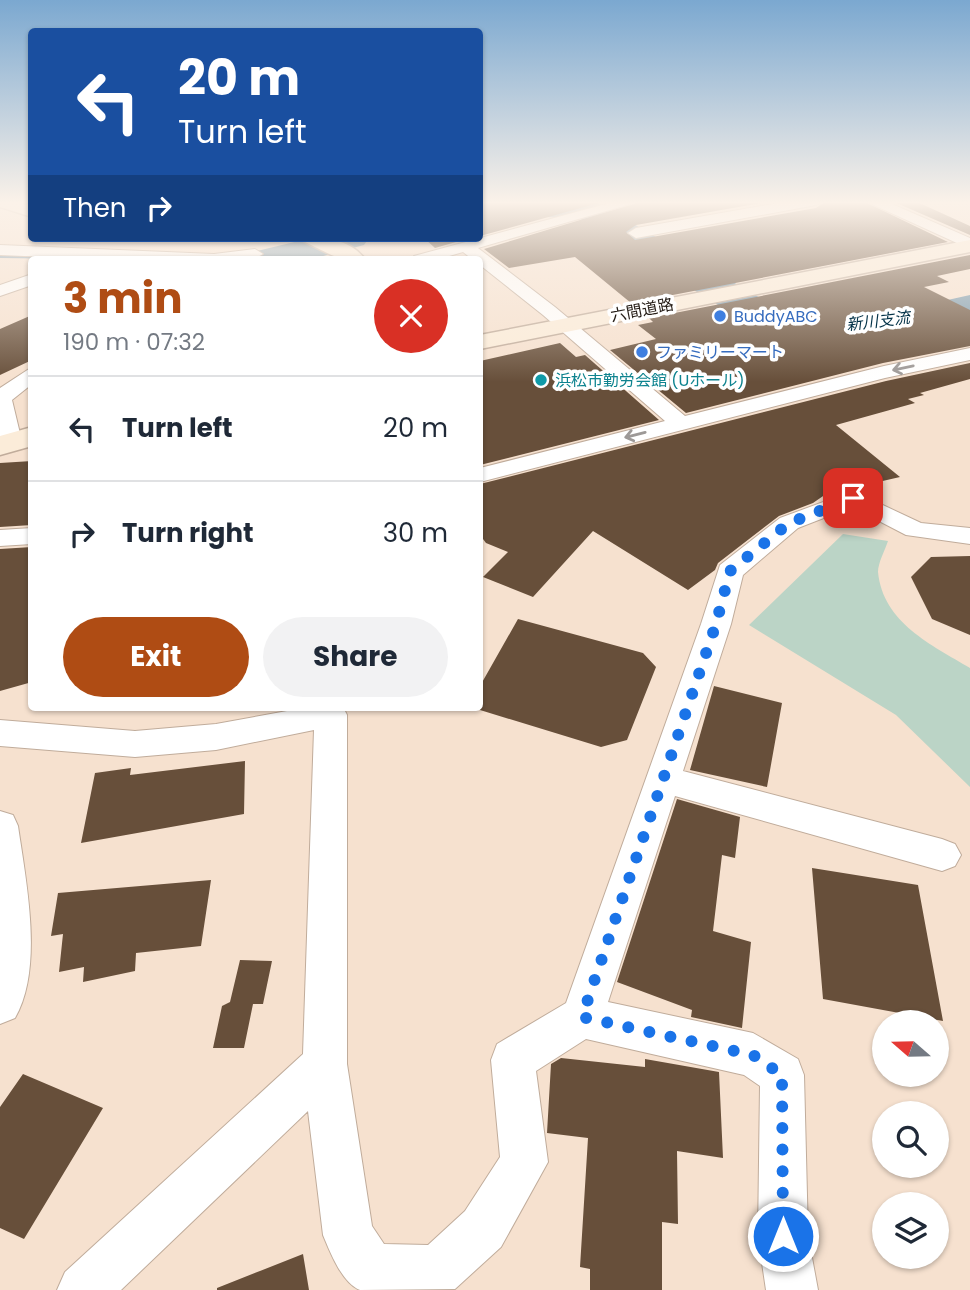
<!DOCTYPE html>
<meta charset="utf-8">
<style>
:root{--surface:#fff;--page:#f2f2f3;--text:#1f2937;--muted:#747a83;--line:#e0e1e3;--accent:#af4c14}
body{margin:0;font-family:Poppins,"Noto Sans JP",sans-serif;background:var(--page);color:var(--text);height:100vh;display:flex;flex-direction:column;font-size:26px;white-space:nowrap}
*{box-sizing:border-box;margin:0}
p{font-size:23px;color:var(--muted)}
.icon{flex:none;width:38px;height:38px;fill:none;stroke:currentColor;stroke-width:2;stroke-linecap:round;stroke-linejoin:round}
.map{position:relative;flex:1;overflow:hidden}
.details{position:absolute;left:28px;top:256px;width:455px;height:455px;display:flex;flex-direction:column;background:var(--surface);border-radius:7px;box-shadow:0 2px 5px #0004}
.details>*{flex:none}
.hud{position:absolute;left:28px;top:28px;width:455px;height:214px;border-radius:7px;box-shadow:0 2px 5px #0004;background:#1a4fa0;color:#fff;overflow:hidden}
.needle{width:46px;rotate:290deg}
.fabs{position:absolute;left:872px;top:1010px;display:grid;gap:14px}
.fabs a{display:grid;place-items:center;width:77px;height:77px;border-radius:50%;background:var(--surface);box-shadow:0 2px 5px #0004;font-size:35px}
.pin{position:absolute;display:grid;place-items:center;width:60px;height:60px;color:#fff;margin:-30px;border-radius:14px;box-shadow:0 4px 10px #0006}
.me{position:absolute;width:77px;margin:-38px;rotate:0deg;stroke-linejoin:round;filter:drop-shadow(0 0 5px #0008)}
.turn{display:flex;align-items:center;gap:24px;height:147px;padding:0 35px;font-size:32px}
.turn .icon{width:91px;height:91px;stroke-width:2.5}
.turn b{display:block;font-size:49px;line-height:60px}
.then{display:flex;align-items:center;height:66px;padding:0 35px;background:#0003;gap:14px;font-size:26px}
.round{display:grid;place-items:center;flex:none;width:74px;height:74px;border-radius:37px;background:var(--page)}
.overview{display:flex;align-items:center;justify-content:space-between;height:119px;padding:0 35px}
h1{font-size:42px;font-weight:700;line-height:52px;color:var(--accent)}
.action{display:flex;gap:14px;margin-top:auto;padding:14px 35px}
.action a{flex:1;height:80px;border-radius:42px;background:var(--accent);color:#fff;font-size:28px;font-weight:700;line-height:80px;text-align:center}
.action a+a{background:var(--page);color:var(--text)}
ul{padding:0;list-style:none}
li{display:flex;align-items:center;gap:21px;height:105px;padding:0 35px;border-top:2px solid var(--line)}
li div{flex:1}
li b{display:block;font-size:26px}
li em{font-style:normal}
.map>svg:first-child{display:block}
</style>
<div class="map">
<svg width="970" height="1290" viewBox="0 0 970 1290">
<rect width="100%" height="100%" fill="#f6e1cf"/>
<path fill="#bbd4c6" d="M843,534L888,541C885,550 878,563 878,572C883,623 932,645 970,668V787L896,715L749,625Z"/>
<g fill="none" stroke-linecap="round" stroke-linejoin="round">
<path fill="#7797ab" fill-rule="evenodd" d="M0,254L78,257L81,259L0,258Z"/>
<path fill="#7797ab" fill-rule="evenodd" d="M480,201L598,203L762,299C831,325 900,311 970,295V319L914,332L853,340L781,332L734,315L580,219L480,213Z
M311,238H369L364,245L312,259H252L257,251Z"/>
</g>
<path fill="#674f3a" d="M480,201H606L480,236Z
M643,201H773L636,225L626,232L635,240L816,208L826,201H863L948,242L631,303L575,257L509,268L484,249Z
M892,201H915L970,226V235Z
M424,238H470L435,248Z
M970,255V269L937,276L949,282L924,287L970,310V346L883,363L686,413L610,350L656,339L638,325L653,322L649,318Z
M32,315V360L0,375V329Z
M560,343L576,357L585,355L659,420L480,465V361Z
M970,363V379L920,393L924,395L908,399L915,403L836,425L900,477L826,494L813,503L779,516L718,563L715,570L688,590L593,531L533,597L483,577L508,552L486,543L480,535V484L886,381Z
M32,461V525L0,527V463Z
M32,547V682L0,691V549Z
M970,556V635L932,619L911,577L931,557Z
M518,619L643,653L656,667L627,740L601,747L480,710V686Z
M714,686L782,703L767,787L690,770Z
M245,761L244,814L81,843L95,773L131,768L130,775Z
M677,799L740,817L735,858L722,855L713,931L751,942L742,1028L691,1017L692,1010L617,982Z
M812,868L918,885L943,1021L823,999Z
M211,880L201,946L136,953L135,971L83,982L84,967L59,972L63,934L51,936L58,893Z
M240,960L272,961L263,1004H253L244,1048H213L222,1006L230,1002Z
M561,1058L645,1067V1059L719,1072L723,1158L677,1151L678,1224L662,1222V1290H590V1269L580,1267L588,1138L547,1133L551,1064Z
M23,1074L103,1108L24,1239L0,1228V1107Z
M303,1254L309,1290H217V1288Z"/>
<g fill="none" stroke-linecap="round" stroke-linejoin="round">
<defs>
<path id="street" d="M617,201H641L478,248L555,307L685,416L884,366L970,348V360L885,378L480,482V468L665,421L543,315L480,265V259H472L463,252L439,259H412L414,256Z
M790,201H823L816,205L636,238L628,233L636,228Z
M865,201H885L970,238V249Z
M0,245L214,254L255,249L263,254L254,259H98L0,255Z
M32,274V285L0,296V285Z
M32,367V384L12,400L22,442L11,449L3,447L0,443V388Z
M853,491L921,523L970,528V544L906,535L852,507L798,528L743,575L731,624L683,771L942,839L955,844L961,855L955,866L942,871L675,796L608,1002L753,1033L798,1059L804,1075L808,1236L818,1290H766L758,1236L760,1086L744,1075L586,1039L536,1071L548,1162L501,1247L455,1289L360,1290C342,1283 330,1252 323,1235L308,1111L121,1290H57L65,1272L303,1054L314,730L216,750L135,757L0,746V720L135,731L216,724L309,707H343L347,715V1064L372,1226L384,1244L428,1245L465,1211L500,1157L491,1060L497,1044L566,1003L701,624L720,565L780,518Z
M32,528V544L0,546V530Z
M0,811L13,815L18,826C26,881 44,968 15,1018L0,1024Z"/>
<path id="secondary" d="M0,201L32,205V217L0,207Z
M299,238C323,238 348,237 365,259C358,259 347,261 341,259C337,258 300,240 299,238Z
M970,240V252L480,349V335Z
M32,427V446L0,455V436Z"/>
</defs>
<use href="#street" stroke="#c0ac9b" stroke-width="2"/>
<use href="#secondary" stroke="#c0ac9b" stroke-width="3"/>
<use href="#street" fill="#fff" fill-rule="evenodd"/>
<use href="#secondary" fill="#fbecd9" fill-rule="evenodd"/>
</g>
<defs><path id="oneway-shaft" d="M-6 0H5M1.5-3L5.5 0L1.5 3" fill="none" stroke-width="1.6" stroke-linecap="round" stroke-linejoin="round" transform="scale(1.75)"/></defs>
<g stroke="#9d9997">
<use href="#oneway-shaft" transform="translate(903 368) rotate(168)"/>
<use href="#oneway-shaft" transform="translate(635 435) rotate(166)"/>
</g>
<linearGradient id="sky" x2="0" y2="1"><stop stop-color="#7ba8d0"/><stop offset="0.53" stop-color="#fbf2e9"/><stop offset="1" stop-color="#fbf2e9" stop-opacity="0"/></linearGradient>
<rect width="970" height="382" fill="url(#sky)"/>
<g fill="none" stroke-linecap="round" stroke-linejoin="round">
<path stroke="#1a73e8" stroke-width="12" stroke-dasharray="0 21.6" d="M783,1236L782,1075L753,1055L582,1017L716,624L730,571L789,523L853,498"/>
</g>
<g fill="#3f7fe0" stroke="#fff" stroke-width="2.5">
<circle cx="720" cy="316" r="7"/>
<circle cx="642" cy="352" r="7"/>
</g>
<circle fill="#0f9aa8" stroke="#fff" stroke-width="2.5" cx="541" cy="380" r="7"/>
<g text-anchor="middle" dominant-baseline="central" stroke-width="7" stroke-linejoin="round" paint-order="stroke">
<g font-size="16" fill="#251d17" stroke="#fff">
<text transform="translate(642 310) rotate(-11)">六間道路</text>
</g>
<g font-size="16" fill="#366cbe" stroke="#fff" text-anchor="start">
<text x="734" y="316">BuddyABC</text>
<text x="656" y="352">ファミリーマート</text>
</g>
<g font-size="16" font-style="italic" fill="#033248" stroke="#fff">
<text transform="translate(878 321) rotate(-7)">新川支流</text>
</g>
<g font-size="16" fill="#0d838f" stroke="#fff" text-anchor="start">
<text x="555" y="380">浜松市勤労会館 (Uホール)</text>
</g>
</g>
</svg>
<div class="fabs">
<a><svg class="needle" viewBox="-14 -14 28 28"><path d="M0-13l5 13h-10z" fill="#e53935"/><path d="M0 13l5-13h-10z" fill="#747a83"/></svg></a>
<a><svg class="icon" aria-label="search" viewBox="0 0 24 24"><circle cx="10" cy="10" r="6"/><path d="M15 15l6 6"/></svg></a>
<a><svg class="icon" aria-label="layers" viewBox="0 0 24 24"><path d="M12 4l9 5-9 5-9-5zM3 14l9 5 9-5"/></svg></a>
</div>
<div class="pin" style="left:853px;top:498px;background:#d93025"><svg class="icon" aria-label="arrive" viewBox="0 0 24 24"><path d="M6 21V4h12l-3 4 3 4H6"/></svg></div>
<svg class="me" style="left:783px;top:1236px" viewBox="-20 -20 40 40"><circle r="17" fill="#1a73e8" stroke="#fff" stroke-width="3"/><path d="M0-11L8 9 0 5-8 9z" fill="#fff"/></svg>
<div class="hud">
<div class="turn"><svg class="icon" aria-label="left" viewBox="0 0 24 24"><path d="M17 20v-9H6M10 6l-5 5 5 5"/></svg><div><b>20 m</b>Turn left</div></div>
<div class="then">Then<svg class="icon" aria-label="right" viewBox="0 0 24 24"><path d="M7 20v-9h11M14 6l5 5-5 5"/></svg></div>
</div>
<section class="details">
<div class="overview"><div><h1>3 min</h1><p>190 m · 07:32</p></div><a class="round" style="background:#d93025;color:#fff"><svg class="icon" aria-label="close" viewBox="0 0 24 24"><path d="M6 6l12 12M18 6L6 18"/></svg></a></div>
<ul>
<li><svg class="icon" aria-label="left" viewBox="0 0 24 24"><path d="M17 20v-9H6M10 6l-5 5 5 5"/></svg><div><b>Turn left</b></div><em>20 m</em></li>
<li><svg class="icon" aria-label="right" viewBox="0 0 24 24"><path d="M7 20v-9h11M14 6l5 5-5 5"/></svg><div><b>Turn right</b></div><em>30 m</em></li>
</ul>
<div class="action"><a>Exit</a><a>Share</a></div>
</section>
</div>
